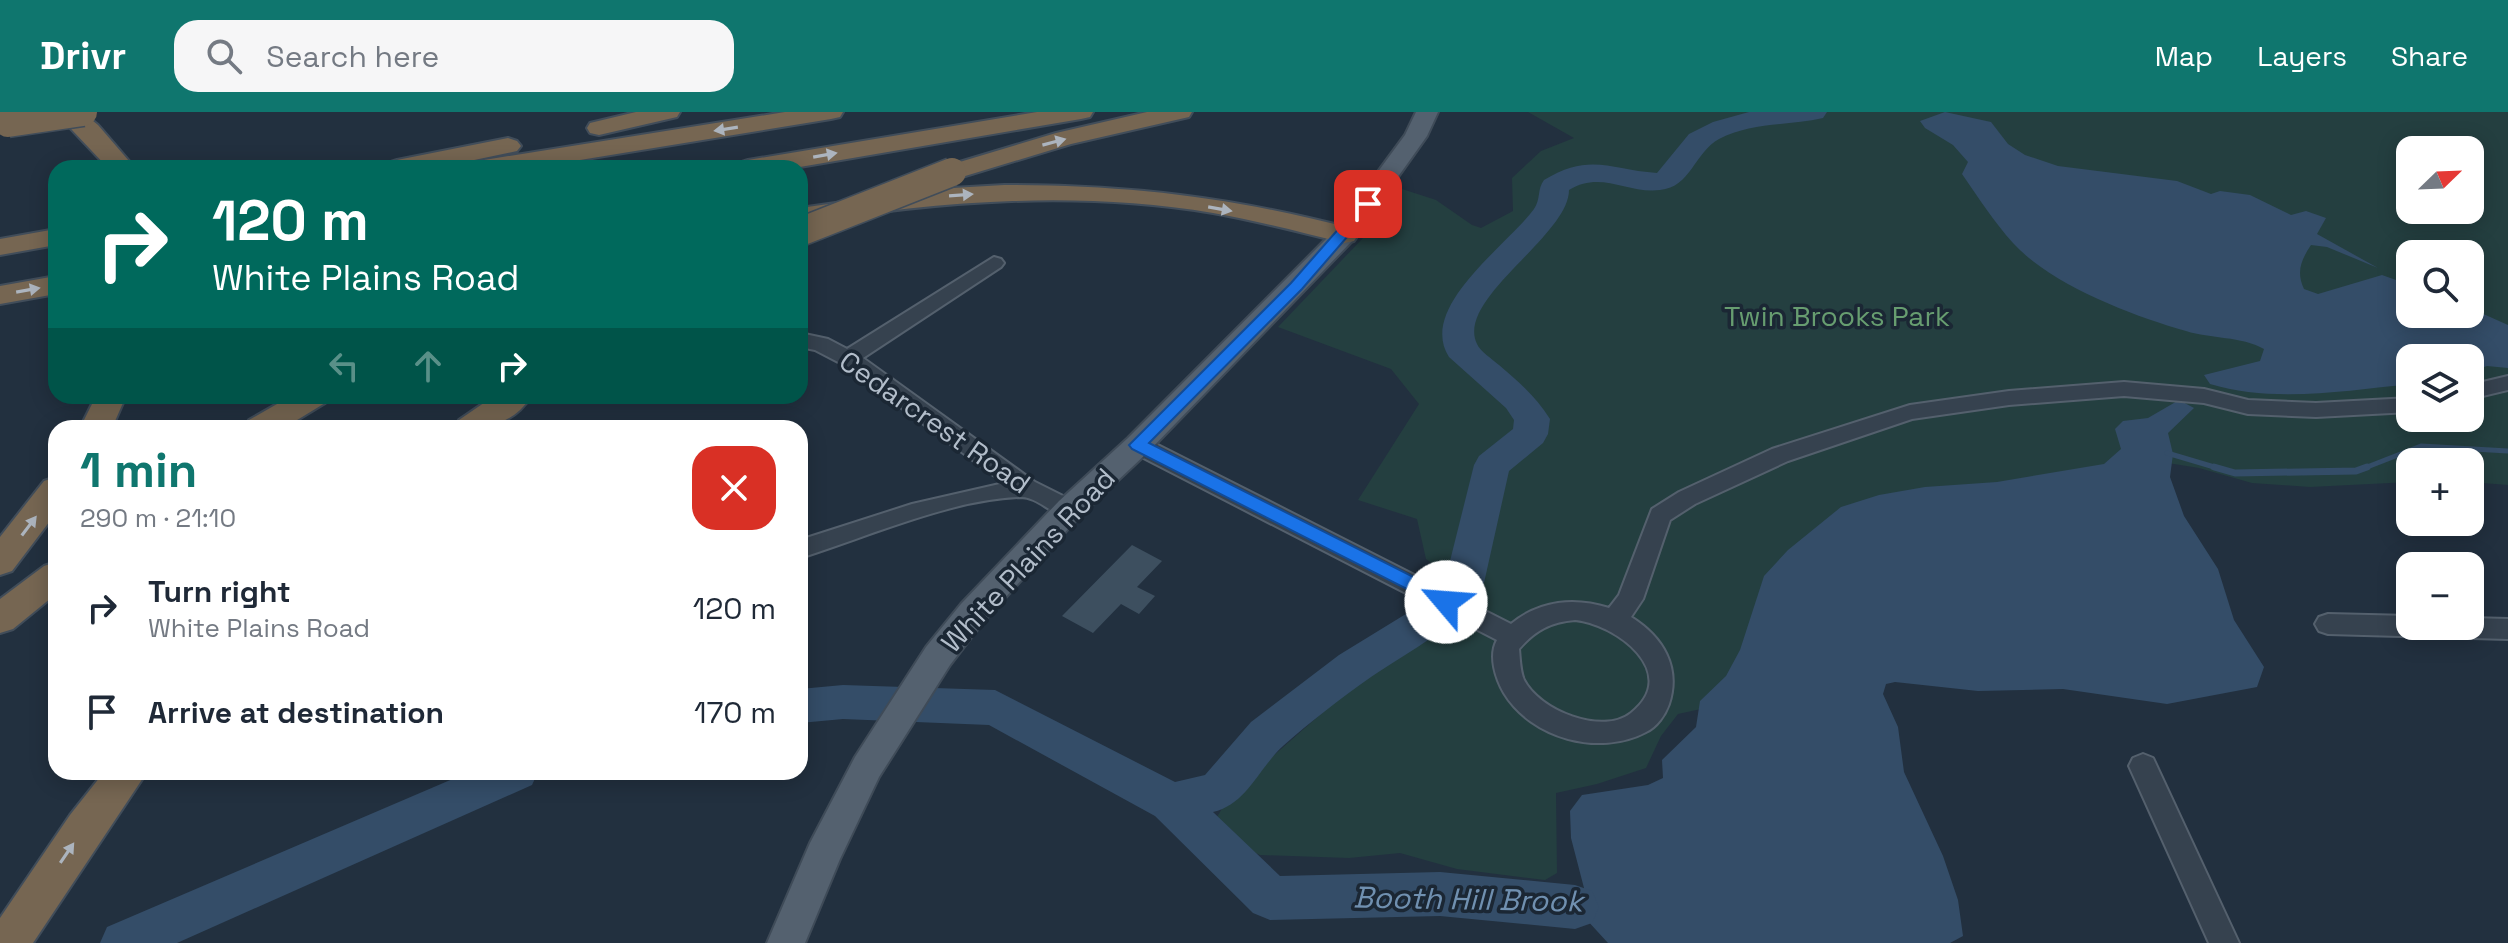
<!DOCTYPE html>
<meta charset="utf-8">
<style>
:root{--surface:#fff;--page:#f6f6f7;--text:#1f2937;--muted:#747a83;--accent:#0f766e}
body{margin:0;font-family:"Space Grotesk",sans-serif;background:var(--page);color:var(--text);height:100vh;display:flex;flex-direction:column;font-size:30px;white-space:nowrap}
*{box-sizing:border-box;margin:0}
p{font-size:26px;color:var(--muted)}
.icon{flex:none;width:44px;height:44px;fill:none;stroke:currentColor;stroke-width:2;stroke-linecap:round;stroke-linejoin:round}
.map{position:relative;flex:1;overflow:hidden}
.details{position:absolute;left:48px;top:308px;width:760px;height:360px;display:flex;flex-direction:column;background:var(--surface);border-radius:24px;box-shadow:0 4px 20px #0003}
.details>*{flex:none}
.banner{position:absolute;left:48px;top:48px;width:760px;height:244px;border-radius:24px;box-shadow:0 4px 20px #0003;background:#00695c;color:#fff;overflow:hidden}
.needle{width:52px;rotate:67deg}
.tools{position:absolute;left:2396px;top:24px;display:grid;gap:16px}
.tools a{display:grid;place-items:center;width:88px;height:88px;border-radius:16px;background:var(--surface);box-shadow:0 4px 20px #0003;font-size:40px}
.pin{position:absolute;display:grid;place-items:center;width:68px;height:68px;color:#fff;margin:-34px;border-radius:16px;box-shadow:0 4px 12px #0006}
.me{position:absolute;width:88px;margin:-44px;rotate:297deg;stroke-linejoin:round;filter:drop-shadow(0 0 6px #0008)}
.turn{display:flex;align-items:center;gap:28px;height:168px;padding:0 32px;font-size:36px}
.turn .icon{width:104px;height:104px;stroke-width:2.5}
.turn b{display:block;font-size:56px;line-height:68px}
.lanes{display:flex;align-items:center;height:76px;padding:0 32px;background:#0003;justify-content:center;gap:40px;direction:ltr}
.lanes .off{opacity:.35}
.round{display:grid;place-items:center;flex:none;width:84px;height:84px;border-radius:24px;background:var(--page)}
.head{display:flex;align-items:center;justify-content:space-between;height:136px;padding:0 32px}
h1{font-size:48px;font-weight:700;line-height:60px;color:var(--accent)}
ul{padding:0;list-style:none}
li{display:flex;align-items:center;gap:24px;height:104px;padding:0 32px}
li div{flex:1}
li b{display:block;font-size:30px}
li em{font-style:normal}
header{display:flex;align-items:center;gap:48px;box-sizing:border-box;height:112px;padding:0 40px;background:var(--accent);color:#fff}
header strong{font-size:38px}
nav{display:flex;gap:44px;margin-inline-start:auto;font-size:28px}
.search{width:560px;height:72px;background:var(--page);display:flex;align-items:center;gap:20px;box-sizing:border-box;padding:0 28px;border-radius:24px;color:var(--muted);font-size:30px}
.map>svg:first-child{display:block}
</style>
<header>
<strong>Drivr</strong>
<div class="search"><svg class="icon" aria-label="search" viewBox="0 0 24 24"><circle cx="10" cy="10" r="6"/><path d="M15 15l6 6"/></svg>Search here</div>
<nav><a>Map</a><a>Layers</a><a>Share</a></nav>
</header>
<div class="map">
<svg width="2508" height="831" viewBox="0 0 2508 831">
<rect width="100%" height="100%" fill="#22303f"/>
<path fill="#243f40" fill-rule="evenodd" d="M1528,0H2508V373L2470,370V350H2410V370L2310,375L2252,371L2199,356L2137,346L1719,593L1678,602L1661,624L1646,656L1597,672L1556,681L1557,761L1545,768L1457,757L1400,741L1349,746L1260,743L1239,733L1214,710L1232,680L1322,601L1380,536L1431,494L1442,459L1426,447L1417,407L1358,388L1419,292L1391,257L1278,215L1363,126L1399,76L1436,88L1472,113L1481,116L1513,99L1512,66L1541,39L1574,26ZM2410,38H2470V98H2410ZM2410,142H2470V202H2410ZM2410,246H2470V306H2410Z"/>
<path fill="#344d68" d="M1945,0L1991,10L2008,32L2025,43L2058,54L2177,69L2211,82L2220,79L2250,83L2291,103L2306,99L2326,106L2317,122L2378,156L2327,135L2311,133C2301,148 2296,160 2304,177L2318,182L2382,163L2410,173V202H2470V196L2508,213V256L2487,254L2470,260V246H2410V272C2346,279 2272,291 2210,272L2204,263L2260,249L2264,237C2241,224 2211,227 2186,219C2133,204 2051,173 2013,131C1994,110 1978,85 1962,62L1968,50L1953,33L1925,16L1920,9Z
M2179,288L2194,296L2168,321L2173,342L2170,365L2184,404L2218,457L2234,508L2264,555L2257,575L2167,592L2063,577L1978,579L1895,570L1886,572L1883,582L1898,615L1904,660L1943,744L1958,788L1963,824L1950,831H1608L1575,795L1584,776L1571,726L1570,699L1582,683L1648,673L1663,666L1662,648L1696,615L1700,589L1726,564L1740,538L1764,464L1788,438L1841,395L1879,383L1925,375L1997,370L2104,352L2121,337L2115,317L2123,309L2148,306Z"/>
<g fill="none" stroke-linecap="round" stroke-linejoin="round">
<path stroke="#344d68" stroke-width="5" d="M2167,341L2221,357
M2362,357L2421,334L2508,339"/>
<path stroke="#344d68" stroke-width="7" d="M2214,355L2235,361L2356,359L2367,355"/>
<path fill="#344d68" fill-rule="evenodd" d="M1749,0H1827L1823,6C1788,14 1751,10 1719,27C1694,41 1691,75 1660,78C1627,82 1601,58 1569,78C1569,124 1455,187 1477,232C1480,239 1492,247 1499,253C1518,269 1536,285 1550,307L1548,322L1543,331L1509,359L1484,471C1459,515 1411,538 1371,565C1341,586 1310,610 1283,634C1258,657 1247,692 1213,700L1280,764L1440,760L1575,773L1592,779L1599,795L1592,811L1575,817L1440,804L1270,808L1253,801L1155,704L989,613L843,607L800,611V577L843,573L995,578L1175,670L1205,663L1251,610L1339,543L1414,497L1446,465L1474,353L1479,344L1513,317L1514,308L1506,296L1449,245C1417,195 1508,133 1534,97C1541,87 1537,77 1544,68C1591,40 1610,58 1657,61L1689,22L1713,10Z
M469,660H538L532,673L177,831H100L107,815Z"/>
</g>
<path fill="#3d4f5f" d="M1132,433L1162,449L1137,475L1155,484L1139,502L1121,492L1093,521L1062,504Z"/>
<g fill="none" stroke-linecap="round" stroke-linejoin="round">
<defs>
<path id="minor" d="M994,145L1001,147L1004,151L1001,155L863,246L1035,370L1077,391L1081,397L1077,403C1056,410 1041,385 1021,385C951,387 867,425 800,446V428L912,392L1004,371L840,251L815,238L800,235V221L828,227L847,237Z
M2508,264V278L2470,287V273Z
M2124,270L2204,277L2248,288L2316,291L2410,286V300L2316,305L2248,302L2204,291L2124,284L2009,293L1912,307L1788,349L1695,392L1670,408L1643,487L1631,505C1663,525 1681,555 1669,592C1665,603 1657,615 1646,620C1599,645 1531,626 1504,581C1496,567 1488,544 1497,528L1130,339L1127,333L1130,327H1146L1511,512C1540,488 1575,485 1609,496L1619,483L1652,397L1679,380L1772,337L1910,293L2009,279ZM1575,508C1616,512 1682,561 1631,601C1602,624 1539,598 1524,568C1520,559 1520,547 1519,537C1535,518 1551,510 1575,508Z
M2328,502L2410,504V514H2470V506L2508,507V527L2328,522L2319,519L2315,512L2319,505Z
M2143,642L2153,646L2239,831H2209L2129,654L2133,646Z"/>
<path id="major" d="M1416,0H1438L1427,24L1353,128L1148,340L1079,405L983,510L950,553L879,665L840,747L805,831H767L810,731L855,645L926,535L961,492L1059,389L1128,326L1335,118L1405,23Z"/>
<path id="highway" d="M55,0H82L98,13L135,56H108Z
M636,0H680L677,5L599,23L590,21L587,16L590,11Z
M785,0H843L840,5L831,7L531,56H471L475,51L484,48Z
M1037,0H1093L1090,5L1081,7L794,56H735L739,51L748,48Z
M1147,0H1192L1189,5L1071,32L952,68L943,65L939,60L943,55L1056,21Z
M508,26L517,29L521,34L517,39L436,56H384L388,51L397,48Z
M1004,73C1130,73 1231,85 1354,117L1358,123L1354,129L1344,131C1300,120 1258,109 1213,101C1076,78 936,89 800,112V96L935,77Z
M56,117V133L0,143V127Z
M56,164V182L0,192V174Z
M96,284H126L112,316H80Z
M291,284H329L325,291L284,316H244L249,308Z
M494,284H531C513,314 485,316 454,316L459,308Z
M56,365V401L12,459L0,463V425L44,369Z
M56,450V482L13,517L0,521V487L44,454Z
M104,660H147L33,831H0V806L70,703Z"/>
</defs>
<use href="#minor" stroke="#54606d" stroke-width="4"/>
<use href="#major" stroke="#3f4b58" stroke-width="4"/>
<use href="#highway" stroke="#414d5a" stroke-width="4"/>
<use href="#minor" fill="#36424f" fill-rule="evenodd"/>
<use href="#major" fill="#54616f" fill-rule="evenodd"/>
<use href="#highway" fill="#766652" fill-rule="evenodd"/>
<defs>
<path id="highway-bridge" d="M8,11L83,0
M800,120L952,60"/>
</defs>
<use href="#highway-bridge" stroke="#414d5a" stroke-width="31" stroke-linecap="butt"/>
<use href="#highway-bridge" stroke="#766652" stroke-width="28"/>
</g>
<defs><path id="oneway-solid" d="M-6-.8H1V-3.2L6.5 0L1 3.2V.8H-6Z" transform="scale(2)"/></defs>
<g fill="#acb4be">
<use href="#oneway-solid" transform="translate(726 17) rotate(171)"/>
<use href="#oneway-solid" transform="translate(1054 30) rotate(-15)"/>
<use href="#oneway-solid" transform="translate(825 43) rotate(-10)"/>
<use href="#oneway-solid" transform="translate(961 83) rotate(-4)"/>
<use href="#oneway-solid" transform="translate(1220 97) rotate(10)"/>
<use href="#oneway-solid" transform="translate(28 178) rotate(-10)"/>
<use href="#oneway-solid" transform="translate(29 414) rotate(-53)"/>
<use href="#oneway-solid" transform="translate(67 741) rotate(-56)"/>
</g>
<path fill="#1a73e8" stroke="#114b97" stroke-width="2" d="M1368,88L1376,92L1373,95L1302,177L1149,331L1453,485L1456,490L1453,495L1446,497L1132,337L1129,333L1291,171L1363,89Z"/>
<g text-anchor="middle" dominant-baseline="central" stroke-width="7" stroke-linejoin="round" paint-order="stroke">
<g font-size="28" fill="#679d70" stroke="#1b2734">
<text x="1837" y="204">Twin Brooks Park</text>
</g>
<g font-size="28" fill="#b2bdca" stroke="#1b2734">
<text transform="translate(935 310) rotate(35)">Cedarcrest Road</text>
<text transform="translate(1028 448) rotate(-47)">White Plains Road</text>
</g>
<g font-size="30" font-style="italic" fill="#7090b0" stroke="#1b2734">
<text transform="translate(1468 787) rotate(1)">Booth Hill Brook</text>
</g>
</g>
</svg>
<div class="tools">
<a><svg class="needle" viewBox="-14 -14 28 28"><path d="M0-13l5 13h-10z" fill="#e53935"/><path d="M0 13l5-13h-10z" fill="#747a83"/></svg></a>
<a><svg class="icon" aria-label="search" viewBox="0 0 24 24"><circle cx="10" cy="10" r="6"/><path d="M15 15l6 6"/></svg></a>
<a><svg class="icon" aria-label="layers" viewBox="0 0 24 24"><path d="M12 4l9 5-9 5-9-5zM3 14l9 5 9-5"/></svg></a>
<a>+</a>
<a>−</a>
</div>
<div class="pin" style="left:1368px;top:92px;background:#d93025"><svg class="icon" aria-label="arrive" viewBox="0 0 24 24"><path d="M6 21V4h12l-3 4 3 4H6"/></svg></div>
<svg class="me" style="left:1446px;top:490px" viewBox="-20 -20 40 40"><circle r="19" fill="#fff"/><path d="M0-13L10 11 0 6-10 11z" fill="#1a73e8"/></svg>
<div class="banner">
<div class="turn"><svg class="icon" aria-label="right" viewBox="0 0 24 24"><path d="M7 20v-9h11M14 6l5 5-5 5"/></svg><div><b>120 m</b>White Plains Road</div></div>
<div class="lanes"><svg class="icon off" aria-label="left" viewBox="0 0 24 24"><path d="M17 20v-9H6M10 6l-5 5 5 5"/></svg><svg class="icon off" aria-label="ahead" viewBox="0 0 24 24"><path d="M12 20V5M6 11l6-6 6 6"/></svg><svg class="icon" aria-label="right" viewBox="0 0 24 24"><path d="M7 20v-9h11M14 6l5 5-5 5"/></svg></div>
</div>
<section class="details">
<div class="head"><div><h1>1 min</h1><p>290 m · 21:10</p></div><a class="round" style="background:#d93025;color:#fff"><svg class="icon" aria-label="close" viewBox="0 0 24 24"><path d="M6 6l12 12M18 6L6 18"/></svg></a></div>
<ul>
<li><svg class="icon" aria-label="right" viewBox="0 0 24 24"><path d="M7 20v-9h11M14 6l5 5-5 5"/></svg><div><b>Turn right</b><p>White Plains Road</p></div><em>120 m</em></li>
<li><svg class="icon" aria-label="arrive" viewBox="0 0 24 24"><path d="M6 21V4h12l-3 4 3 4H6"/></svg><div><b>Arrive at destination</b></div><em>170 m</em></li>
</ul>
</section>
</div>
